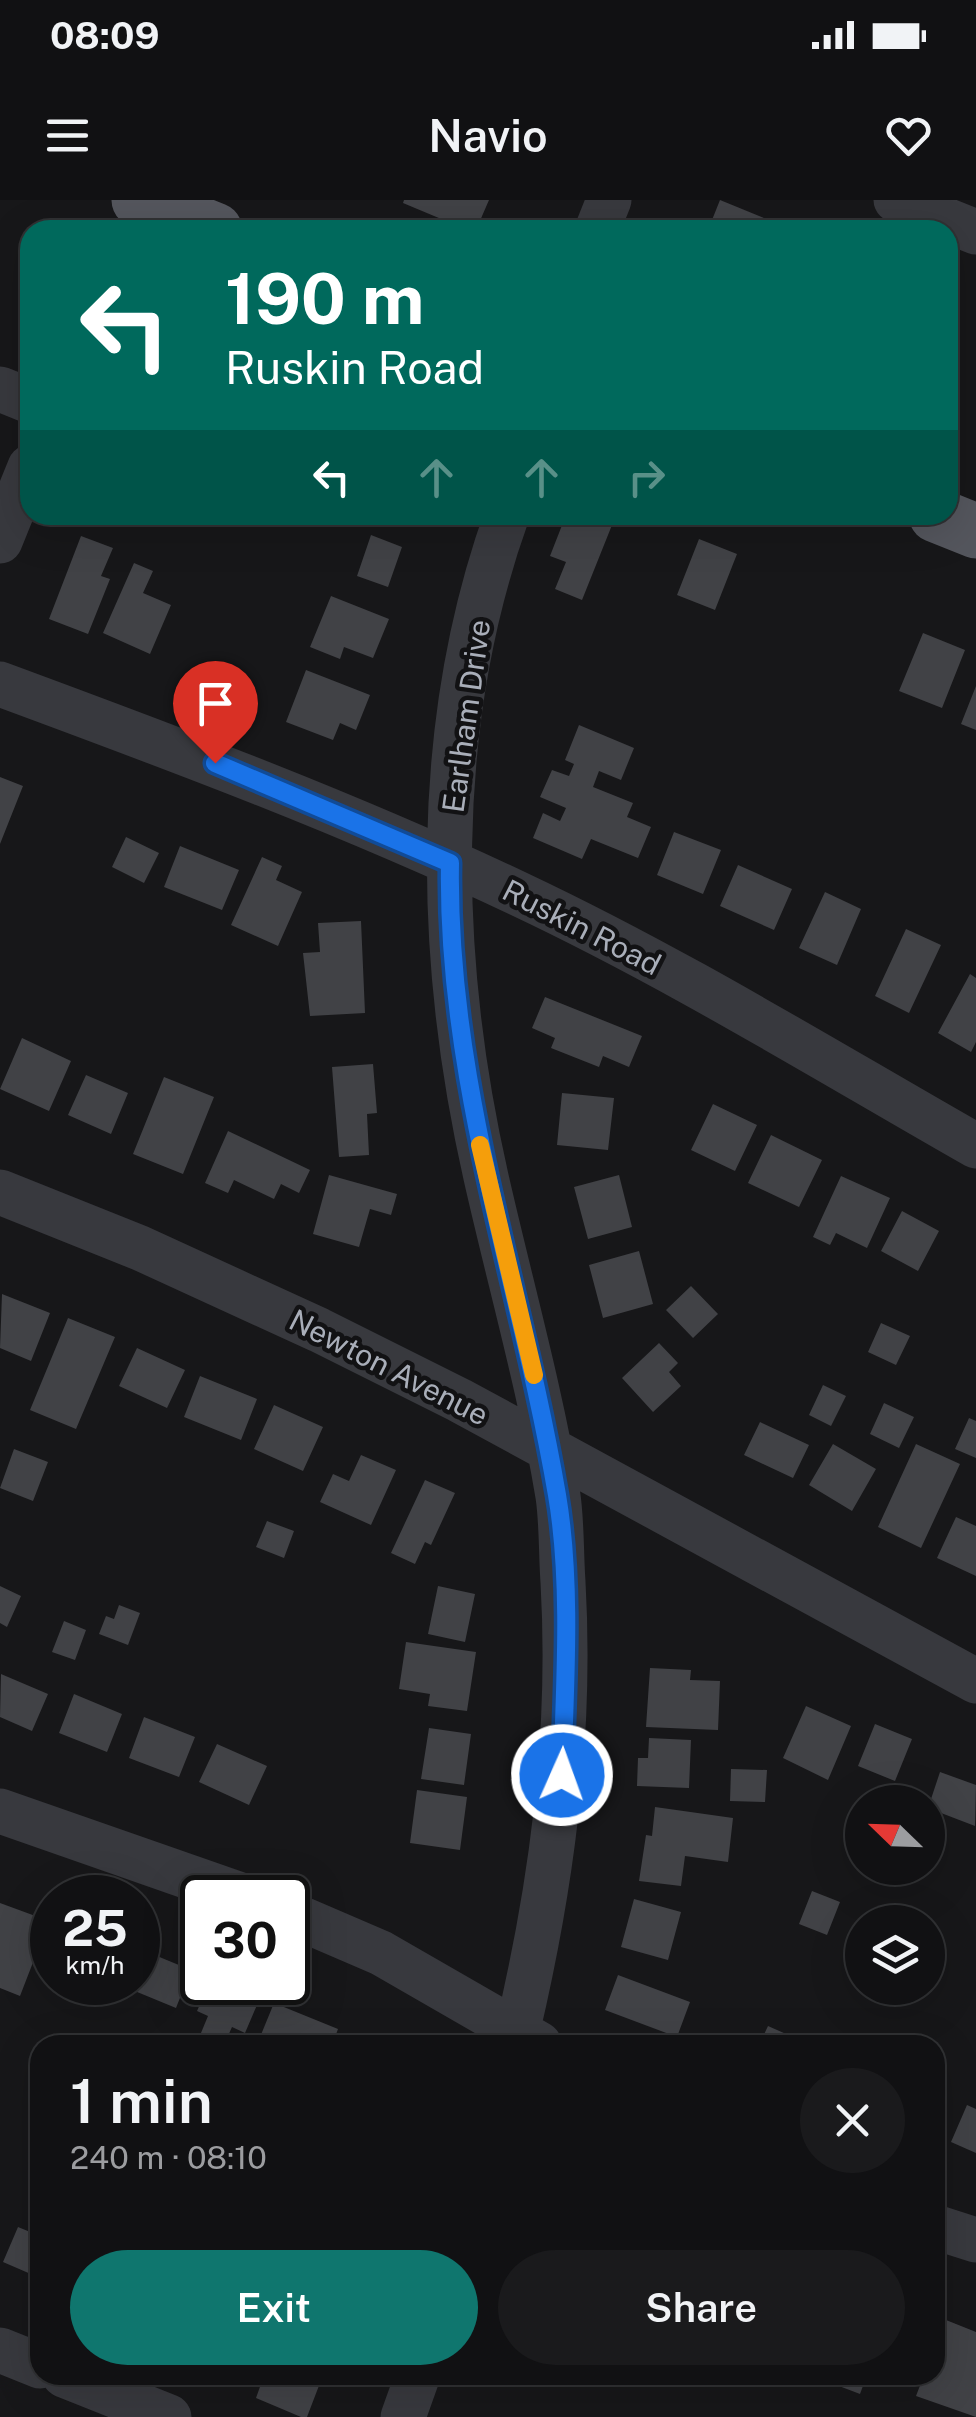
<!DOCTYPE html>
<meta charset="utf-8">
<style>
:root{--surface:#111113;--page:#1a1a1c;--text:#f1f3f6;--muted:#9c9da0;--line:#303133;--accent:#0f766e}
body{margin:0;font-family:"Public Sans",sans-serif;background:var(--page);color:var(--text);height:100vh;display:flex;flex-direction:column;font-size:38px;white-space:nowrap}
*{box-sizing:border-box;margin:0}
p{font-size:32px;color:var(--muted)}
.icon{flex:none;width:55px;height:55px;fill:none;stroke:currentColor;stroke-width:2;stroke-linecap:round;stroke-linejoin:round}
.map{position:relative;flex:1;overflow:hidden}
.sheet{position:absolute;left:30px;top:1835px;width:915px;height:350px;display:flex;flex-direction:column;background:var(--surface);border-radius:30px;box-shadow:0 10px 40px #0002,0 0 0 2px var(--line)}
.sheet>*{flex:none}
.banner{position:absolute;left:20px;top:20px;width:938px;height:305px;border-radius:30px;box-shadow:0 10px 40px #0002,0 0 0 2px var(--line);background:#00695c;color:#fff;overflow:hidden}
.needle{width:65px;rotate:293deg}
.tools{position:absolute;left:845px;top:1585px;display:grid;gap:20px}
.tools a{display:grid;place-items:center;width:100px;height:100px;border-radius:50%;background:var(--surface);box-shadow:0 10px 40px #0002,0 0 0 2px var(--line);font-size:50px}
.speed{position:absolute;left:30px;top:1675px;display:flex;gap:20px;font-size:50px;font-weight:700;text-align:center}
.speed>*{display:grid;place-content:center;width:130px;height:130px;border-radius:50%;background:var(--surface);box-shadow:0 10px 40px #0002,0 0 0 2px var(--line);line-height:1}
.speed small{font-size:25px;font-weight:400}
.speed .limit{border:5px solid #111;border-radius:15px;background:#fff;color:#111}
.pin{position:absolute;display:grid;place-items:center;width:85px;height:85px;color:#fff;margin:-102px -42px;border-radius:50% 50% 50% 0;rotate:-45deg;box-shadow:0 0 10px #0007}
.pin .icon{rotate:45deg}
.me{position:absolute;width:110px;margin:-55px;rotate:2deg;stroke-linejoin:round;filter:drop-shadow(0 0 8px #0008)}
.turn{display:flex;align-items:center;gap:35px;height:210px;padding:0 40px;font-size:45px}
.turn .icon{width:130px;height:130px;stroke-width:2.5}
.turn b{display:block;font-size:70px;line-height:85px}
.lanes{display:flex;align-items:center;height:95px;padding:0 40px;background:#0003;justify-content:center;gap:50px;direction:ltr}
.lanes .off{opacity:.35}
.round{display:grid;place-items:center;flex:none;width:105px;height:105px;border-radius:52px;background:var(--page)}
.overview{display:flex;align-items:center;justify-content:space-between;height:170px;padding:0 40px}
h1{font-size:60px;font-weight:600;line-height:75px}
.action{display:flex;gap:20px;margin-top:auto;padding:20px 40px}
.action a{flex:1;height:115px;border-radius:60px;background:var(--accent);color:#fff;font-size:40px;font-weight:600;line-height:115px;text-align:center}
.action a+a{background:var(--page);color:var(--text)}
.status{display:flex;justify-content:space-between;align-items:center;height:70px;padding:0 50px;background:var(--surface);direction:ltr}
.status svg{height:28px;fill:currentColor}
header{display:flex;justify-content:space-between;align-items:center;height:130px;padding:0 40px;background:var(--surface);font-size:45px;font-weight:600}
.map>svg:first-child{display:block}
</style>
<div class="status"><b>08:09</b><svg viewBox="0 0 49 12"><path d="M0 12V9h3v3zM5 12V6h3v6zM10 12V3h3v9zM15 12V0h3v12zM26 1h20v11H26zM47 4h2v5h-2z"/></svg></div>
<header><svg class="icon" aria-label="menu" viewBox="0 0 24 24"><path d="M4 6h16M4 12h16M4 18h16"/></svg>Navio<svg class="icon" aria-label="heart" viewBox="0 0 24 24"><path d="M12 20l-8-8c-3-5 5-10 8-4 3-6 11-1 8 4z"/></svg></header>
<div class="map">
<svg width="976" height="2217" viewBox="0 0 976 2217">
<rect width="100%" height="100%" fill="#171719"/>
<path fill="#414246" d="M404,0H489L476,30H446L443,29L446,21L403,3Z
M720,0L764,18L761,26L771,30H708Z
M566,315H601L614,320L582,400L555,389L566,362L550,356Z
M371,335L402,347L388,387L357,376Z
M81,336L113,348L101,376L110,379L88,434L49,419Z
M699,339L737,354L715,410L677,395Z
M134,363L153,371L143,393L171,405L150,454L103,433Z
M331,396L389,419L373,458L344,447L340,459L310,447Z
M923,433L965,450L942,508L899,491Z
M306,470L370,495L356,530L340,523L333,540L286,522Z
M976,486V530L961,524Z
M579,525L634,548L621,580L599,571L593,587L633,603L627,617L651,627L638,658L591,639L582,659L533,638L543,613L560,621L566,608L540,597L552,570L569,576L574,564L565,560Z
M0,577L23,586L0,644Z
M674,632L721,650L703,694L657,675Z
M126,637L159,653L144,683L112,667Z
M180,646L239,670L222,710L164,687Z
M262,657L282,666L276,680L302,692L278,746L231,725Z
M738,665L792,689L774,730L720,706Z
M825,692L861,709L837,765L799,748Z
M361,721L365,813L310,816L303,753L320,752L318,723Z
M906,729L941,745L909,813L875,796Z
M970,774L976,778V842L971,852L938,833Z
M545,797L642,836L629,867L603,856L599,867L551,848L555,838L532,828Z
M22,838L71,861L49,911L0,889Z
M373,864L377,913L367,914L369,955L339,957L332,867Z
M86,875L128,893L111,934L68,915Z
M164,877L214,897L183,974L133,954Z
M562,893L614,898L608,950L557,945Z
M713,904L757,925L735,971L691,950Z
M228,931L310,970L299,993L281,984L274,999L234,980L228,993L205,983Z
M771,935L822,960L799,1007L748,983Z
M329,975L397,994L391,1015L370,1009L359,1047L313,1034Z
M619,975L632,1027L588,1039L574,987Z
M841,976L890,998L867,1048L836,1033L830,1045L813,1037Z
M902,1011L939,1031L918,1071L881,1051Z
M639,1051L653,1104L603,1118L589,1065Z
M691,1086L718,1114L693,1138L666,1110Z
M2,1094L50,1113L31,1161L0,1148Z
M68,1118L115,1137L76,1229L30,1210Z
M881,1123L910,1136L896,1165L868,1152Z
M659,1143L678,1163L669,1172L681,1186L653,1212L622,1178Z
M137,1148L185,1170L167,1208L119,1186Z
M200,1176L257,1199L241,1240L184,1217Z
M823,1185L846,1196L831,1226L809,1215Z
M884,1203L914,1217L899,1248L870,1234Z
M274,1205L323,1227L303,1271L254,1249Z
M969,1218L976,1221V1258L955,1249Z
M760,1222L809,1245L793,1278L744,1255Z
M833,1244L876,1269L852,1311L809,1285Z
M916,1244L960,1264L921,1348L878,1327Z
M14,1249L48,1262L33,1301L0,1288Z
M361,1255L396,1270L371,1325L320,1302L333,1274L349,1281Z
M425,1280L455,1293L431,1345L425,1342L415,1364L391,1353Z
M956,1317L976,1326V1376L937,1358Z
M267,1321L294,1331L284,1358L256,1347Z
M0,1386L21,1396L7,1427L0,1423Z
M438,1386L475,1394L465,1442L428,1434Z
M119,1405L140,1413L128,1445L99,1434L106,1416L114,1419Z
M64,1421L86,1430L75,1460L52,1452Z
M406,1442L476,1452L467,1511L428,1506L430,1494L399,1489Z
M650,1468L691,1470L690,1480L720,1481L718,1530L646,1527Z
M1,1474L48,1494L32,1531L0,1517Z
M74,1494L122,1514L107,1552L59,1533Z
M806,1506L851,1526L828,1580L783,1558Z
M144,1517L195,1537L179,1577L129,1558Z
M875,1524L912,1539L895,1581L858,1566Z
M429,1528L471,1534L464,1585L421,1579Z
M649,1538L691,1540L689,1588L637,1586L638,1558H648Z
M217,1544L267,1566L249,1605L199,1582Z
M731,1569L767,1570L765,1602L730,1601Z
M940,1572L976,1585L975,1626L928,1608Z
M417,1590L467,1597L460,1650L410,1643Z
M891,1590L924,1602H886Z
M655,1607L733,1618L728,1662L685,1656L681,1686L639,1681L646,1635L652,1636Z
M812,1691L840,1702L827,1735L799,1724Z
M634,1699L681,1712L668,1760L621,1747Z
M0,1703L49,1721L20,1796L0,1788Z
M140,1749L191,1770L176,1808L125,1787L127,1782H138Z
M618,1775L690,1802L677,1837L605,1810Z
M210,1782H225L260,1798L245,1833L232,1827L224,1845H196L208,1816L197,1811Z
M274,1803L338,1829L332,1845L258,1842Z
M768,1826L811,1845H759Z
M967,1905L976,1909V1953L951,1942Z
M18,2027L40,2036V2078L3,2062Z
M946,2120L976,2132V2217L916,2196L924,2175H935V2148Z
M247,2175H300L320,2183L307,2217H301L256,2198L262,2181Z
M843,2175H867L860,2194L839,2186Z"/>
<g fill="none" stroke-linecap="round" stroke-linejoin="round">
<path stroke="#38393e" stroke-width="45" d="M896,0L976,32
M597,30L609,0
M0,189L30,201
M507,315C431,526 437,761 486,977C510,1083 540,1188 558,1296C562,1324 561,1354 563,1382C572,1540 551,1692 514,1845
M0,341L30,267
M0,484C176,549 350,614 519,694C676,768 825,860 976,946
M0,992L140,1048L319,1130L459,1200L976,1481
M0,1611L249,1698
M288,1713L381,1753L539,1844
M935,2027L976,2040
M0,2150L40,2166
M64,2175L169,2217
M403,2217L418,2175"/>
<path stroke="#54565d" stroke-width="55" d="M139,0L215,30
M936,315L976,331"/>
</g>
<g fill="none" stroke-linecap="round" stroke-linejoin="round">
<defs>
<path id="route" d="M215,563L450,663C446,880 521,1084 557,1295C572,1383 565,1486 562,1575"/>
</defs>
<use href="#route" stroke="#114b97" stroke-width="25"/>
<use href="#route" stroke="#1a73e8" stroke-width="18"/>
<path stroke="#f59e0b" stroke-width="18" d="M480,945L534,1175"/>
</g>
<g text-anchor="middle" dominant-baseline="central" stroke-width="9" stroke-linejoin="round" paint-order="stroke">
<g font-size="30" fill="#a9aeb9" stroke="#121214">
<text transform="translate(466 516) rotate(-82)">Earlham Drive</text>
<text transform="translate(582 727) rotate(27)">Ruskin Road</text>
<text transform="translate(389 1167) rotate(27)">Newton Avenue</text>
</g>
</g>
</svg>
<div class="tools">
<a><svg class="needle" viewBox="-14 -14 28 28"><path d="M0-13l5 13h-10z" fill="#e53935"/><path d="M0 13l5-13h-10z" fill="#9c9da0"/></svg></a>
<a><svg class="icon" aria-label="layers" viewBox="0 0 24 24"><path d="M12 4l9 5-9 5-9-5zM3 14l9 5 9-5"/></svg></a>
</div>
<div class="speed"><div>25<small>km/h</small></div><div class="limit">30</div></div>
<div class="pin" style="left:215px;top:563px;background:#d93025"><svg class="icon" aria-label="arrive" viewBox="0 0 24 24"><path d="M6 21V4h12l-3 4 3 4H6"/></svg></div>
<svg class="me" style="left:562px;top:1575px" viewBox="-20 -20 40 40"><circle r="17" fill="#1a73e8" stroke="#fff" stroke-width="3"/><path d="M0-11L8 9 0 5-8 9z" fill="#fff"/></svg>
<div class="banner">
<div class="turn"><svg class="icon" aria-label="left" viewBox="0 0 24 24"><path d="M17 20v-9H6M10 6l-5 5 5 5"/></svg><div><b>190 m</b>Ruskin Road</div></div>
<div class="lanes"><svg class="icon" aria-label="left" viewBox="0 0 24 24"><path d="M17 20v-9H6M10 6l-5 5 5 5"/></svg><svg class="icon off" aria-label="ahead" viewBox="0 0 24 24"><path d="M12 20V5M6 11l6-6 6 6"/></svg><svg class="icon off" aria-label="ahead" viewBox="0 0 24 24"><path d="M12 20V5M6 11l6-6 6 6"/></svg><svg class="icon off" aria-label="right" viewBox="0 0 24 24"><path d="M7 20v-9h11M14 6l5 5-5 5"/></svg></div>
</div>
<section class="sheet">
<div class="overview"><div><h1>1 min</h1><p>240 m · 08:10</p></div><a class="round"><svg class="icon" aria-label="close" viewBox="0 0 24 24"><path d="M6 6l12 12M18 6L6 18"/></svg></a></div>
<div class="action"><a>Exit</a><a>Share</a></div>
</section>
</div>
